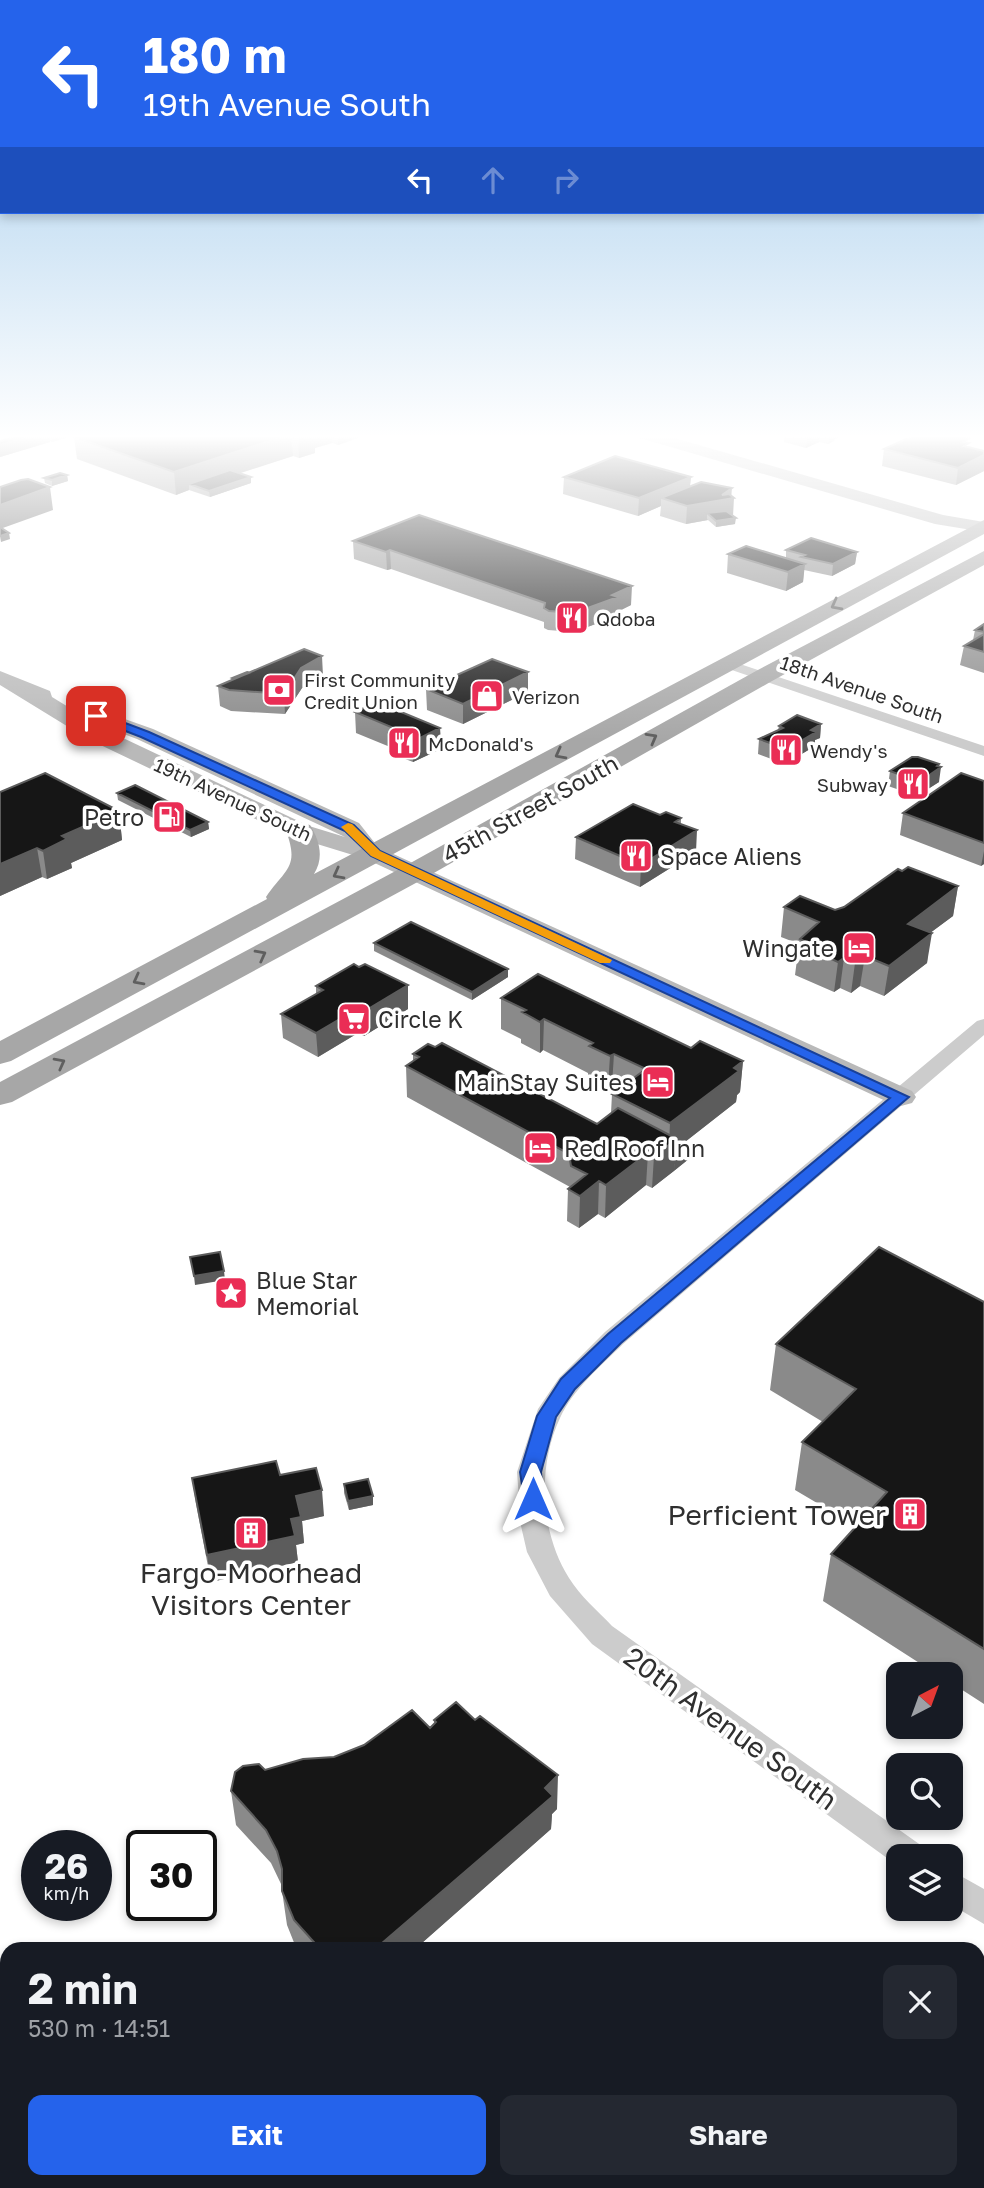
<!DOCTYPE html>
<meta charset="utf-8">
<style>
:root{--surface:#171b24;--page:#242831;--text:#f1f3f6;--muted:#9ea1a6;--accent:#2563eb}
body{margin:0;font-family:"Golos Text",sans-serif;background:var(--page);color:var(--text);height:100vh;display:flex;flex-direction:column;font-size:26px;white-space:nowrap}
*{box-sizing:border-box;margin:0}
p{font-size:23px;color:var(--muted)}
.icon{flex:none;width:38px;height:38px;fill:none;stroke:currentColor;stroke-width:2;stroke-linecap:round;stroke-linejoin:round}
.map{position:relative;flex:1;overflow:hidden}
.sheet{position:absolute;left:0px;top:1942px;width:985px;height:247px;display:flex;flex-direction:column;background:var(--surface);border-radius:21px 21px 0 0;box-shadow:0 4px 10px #0003}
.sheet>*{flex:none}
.banner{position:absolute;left:0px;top:0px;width:985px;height:214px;box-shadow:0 4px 10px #0003;background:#2563eb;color:#fff;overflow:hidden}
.needle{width:46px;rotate:41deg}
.fabs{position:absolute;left:886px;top:1662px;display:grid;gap:14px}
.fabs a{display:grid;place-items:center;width:77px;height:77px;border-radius:14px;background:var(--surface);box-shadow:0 4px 10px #0003;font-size:35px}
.speed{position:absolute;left:21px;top:1830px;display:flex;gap:14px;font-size:35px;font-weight:700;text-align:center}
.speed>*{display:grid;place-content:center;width:91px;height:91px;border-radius:50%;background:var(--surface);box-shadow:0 4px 10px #0003;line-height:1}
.speed small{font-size:18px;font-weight:400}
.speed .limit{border:4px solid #111;border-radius:10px;background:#fff;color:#111}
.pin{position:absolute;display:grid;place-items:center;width:60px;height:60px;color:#fff;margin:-30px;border-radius:14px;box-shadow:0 4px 10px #0006}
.me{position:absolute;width:77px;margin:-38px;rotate:0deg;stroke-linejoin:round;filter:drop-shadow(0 0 5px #0008)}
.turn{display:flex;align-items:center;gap:24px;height:147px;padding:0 28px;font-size:32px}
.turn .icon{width:91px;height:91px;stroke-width:2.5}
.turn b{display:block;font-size:49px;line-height:60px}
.lanes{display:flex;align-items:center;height:66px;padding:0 28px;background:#0003;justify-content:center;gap:35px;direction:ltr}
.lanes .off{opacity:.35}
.round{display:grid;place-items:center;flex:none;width:74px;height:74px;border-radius:14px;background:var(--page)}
.overview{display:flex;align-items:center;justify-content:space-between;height:119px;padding:0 28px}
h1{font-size:42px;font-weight:700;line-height:52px}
.action{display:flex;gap:14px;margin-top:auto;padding:14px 28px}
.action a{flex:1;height:80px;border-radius:14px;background:var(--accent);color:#fff;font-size:28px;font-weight:700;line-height:80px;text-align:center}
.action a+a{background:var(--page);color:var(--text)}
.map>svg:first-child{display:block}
</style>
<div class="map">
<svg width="984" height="2188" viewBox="0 0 984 2188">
<rect width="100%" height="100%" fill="#fff"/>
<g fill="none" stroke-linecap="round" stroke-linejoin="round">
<path fill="#ccc" fill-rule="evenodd" d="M728,660L984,746V756L723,667L721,664Z
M984,1019V1035L623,1344C601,1366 573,1389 560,1418C537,1467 540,1532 569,1578C580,1596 598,1611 612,1626L922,1846L927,1857H898V1866L592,1644L550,1596L527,1552L521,1526L517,1472L538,1409L559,1378L605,1332L977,1021Z
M950,1870L984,1889V1924L950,1904Z"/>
<path fill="#b9b9b9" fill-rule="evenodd" d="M631,433H657L943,515L984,522V532L935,524L633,436Z
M0,671L50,691L52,697L104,729L309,826L345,837L137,739L97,724L94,719L97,714L105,712L153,729L359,823L378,847L912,1091L916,1097L912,1103L901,1106L890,1103L366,859L291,836L88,739L0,685Z"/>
<path fill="#a7a7a7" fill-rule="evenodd" d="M984,520V534L11,1061L0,1064V1041L267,899L266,897C285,869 300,868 286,831L290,825L300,823L310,825C320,841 324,858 314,874Z
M984,551V565L772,681L425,878L12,1102L0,1105V1082L405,866L756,671Z"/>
</g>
<path fill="#8a8a8a" d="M25,433H81L52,442L50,441V442L0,457V441Z
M88,433H366V435L338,445L332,443L315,448V453L299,458L293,456L239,473L251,483L210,497L189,490L176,495L77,459L74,437Z
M785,433H842V436L835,439L834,441L828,444L819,442L806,448L784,442Z
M969,447L984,451V471L956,485L882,466L884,449Z
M67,475L68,481L52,486L45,483L44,478Z
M564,477H691L690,486L732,496L733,516L735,524L716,527L708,520L686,524L660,516L661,506L638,516L563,494Z
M353,541L631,605L617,612V616L574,632L548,630L544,628V622L391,569L387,570L354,559Z
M786,550L857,552L855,564L832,576L804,570L803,582L786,591L727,573L728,554L786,558Z
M984,624V673L960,665L964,646L973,640L975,630Z
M528,672V692L463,724L427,710L426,689Z
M249,673L323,676L302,688L285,714L231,711L220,706L218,686L232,680V678Z
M355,712L440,728L441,749L413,762L395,755V749L356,733Z
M821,724L820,738L815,740V746L785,764L758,754L759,739L778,730L779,726Z
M939,767V782L917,796L888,786L890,771Z
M984,781V864L981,866L900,835L903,813Z
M0,792L119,811L122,840L71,863L72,868L47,879L42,877L0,896Z
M117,793L208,822L209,829L191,837L118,800Z
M660,815L681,818V824L696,852L640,887L575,859L576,837Z
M958,886L953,916L930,933L927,963L884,996L860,986L851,993L840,988L834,992L795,975L799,944L781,937L784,907L835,910Z
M374,943L508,977L472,1000L374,951Z
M316,986L408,1009L364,1036L358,1033L318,1057L283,1038L281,1014L316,994Z
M501,998L743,1061L740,1092L737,1095L736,1102L681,1145L691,1150L690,1158L652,1188L646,1185L605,1218L598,1214L579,1228L567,1221L568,1189L570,1187L407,1097L406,1066L413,1061V1054L597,1124L611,1113L612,1094L619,1088L612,1085L608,1087L588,1077V1073L543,1050L540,1053L521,1043V1039L501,1029Z
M984,1302V1704L950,1682V1675H938L823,1601L831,1554L856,1526L795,1490L802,1442L823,1422L770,1390L776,1344Z
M280,1475L324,1516L302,1521L304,1543L296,1545L298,1562L211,1582L196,1504L192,1478Z
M344,1484L373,1505L349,1510L344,1493Z
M434,1720L557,1809L552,1814L551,1829L414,1950H297L287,1925L281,1884L271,1863L236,1825L231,1791L265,1770L334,1757L430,1728L434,1724Z"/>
<path fill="#5c5c5c" d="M0,433H7V435L0,437Z
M42,433H49L50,442L0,457V445Z
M51,433H81L52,442Z
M307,433H331L332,443L315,448V453L299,458L298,436Z
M338,433H366V435L338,445Z
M815,433H820L819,442L806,448L807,437Z
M829,433H842V436L835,439L834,441L828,444Z
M291,434L293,456L198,487L189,484V490L176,495L174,472Z
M984,455V471L956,485L958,468Z
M67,475L68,481L52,486V480Z
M251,477V483L210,497L209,491Z
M691,477L689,494L661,498V506L638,516L639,498Z
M50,487L53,510L0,529V505Z
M732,488L731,499L734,498L733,516L707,513V519L708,520L686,524L687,506L722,495Z
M736,518L735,524L716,527V521Z
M9,533L10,539L1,542L0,536Z
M390,550L391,569L387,570L386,552Z
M857,552L855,564L832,576L833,564Z
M805,564L803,582L786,591L788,572Z
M632,586L631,605L617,612V616L574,632V613Z
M322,656L323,676L302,688L285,714L284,694L301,668Z
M528,672V692L463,724V704Z
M821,724L820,738L815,740V746L785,764L787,749L811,730Z
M440,728L441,749L413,762L412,742Z
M939,764V769L941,767L939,782L917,796L919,782Z
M119,811L122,840L71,863L72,868L47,879L43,851L62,836Z
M208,822L209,829L191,837L190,830Z
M697,830L696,852L640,887L641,865Z
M37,848L42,877L0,896V864Z
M984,851V864L981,866Z
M958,886L953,916L903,953L908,924Z
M932,933L927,963L884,996L889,966Z
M865,956L860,986L851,993L855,963Z
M844,958L840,988L834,992L838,962Z
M508,969V977L472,1000V992Z
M408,985V1009L364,1036L363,1012Z
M357,1009L358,1033L318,1057L316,1033Z
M544,1019L543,1050L540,1053V1022Z
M614,1054L612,1085L608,1087L610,1056Z
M743,1061L740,1092L737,1095L736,1102L676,1149L674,1171L652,1188L654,1156L669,1145L670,1123Z
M691,1150L690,1158L674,1171L675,1162Z
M648,1153L646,1185L605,1218L606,1185Z
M599,1181L598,1214L579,1228L580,1196Z
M224,1271L225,1280L195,1285L194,1276Z
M322,1490L324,1516L302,1521L304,1543L296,1545L298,1562L211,1582L207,1555L291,1519L296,1496Z
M373,1496V1505L349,1510L348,1501Z
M558,1775L557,1809L552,1814L551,1829L414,1950H374L545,1788Z
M946,2182H953L951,2188H943Z"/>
<path fill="#161616" stroke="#5c5c5c" stroke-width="2" d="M25,433H42L0,445V441Z
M88,433H307L298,436L291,434L174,472L74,437Z
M794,433H815L807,437Z
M919,433H927L943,437L951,434L970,438L963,442L969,443L964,446L984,451V455L958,468L884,449Z
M615,456L691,477L639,498L564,477Z
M230,470L251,477L209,491L189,484Z
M60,473L67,475L52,480L44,478Z
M28,479L50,487L0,505V487L21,480Z
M701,482L732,488L722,495L729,494L734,498L687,506L661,498Z
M726,511L736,518L716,521L707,513Z
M419,515L632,586L612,595L618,597L574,613L549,611L544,608L545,603L390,550L386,552L353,541Z
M0,527L9,533L0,536Z
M811,538L857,552L833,564L801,557L805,555L786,550Z
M746,546L805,564L788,572L728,554Z
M984,624V632L975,630Z
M984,634V652L964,646Z
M304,649L322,656L301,668L284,694L229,690L218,686Z
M492,659L528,672L463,704L426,689Z
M247,672L249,673L234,679L232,678Z
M377,702L440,728L412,742L395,734L401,731L355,712Z
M797,715L821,724L811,730L816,732L787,749L759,739L783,728L779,726Z
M912,757H918L939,764L937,766L941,767L919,782L890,771Z
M45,773L119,811L62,836L67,839L43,851L37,848L0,864V792Z
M961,773L984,781V843L903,813Z
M135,785L208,822L190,830L117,793Z
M633,804L660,815L666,812L681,818L675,822L697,830L641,865L576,837Z
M908,867L958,886L908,924L932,933L889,966L865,956L855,963L844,958L838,962L799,944L804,941L800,939L819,922L784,907L800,896L835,910L844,907L898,869L902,871Z
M411,922L508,969L472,992L374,943Z
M354,964L359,967L365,964L408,985L363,1012L357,1009L316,1033L281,1014L323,990L316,986Z
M538,974L691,1048L700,1041L743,1061L734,1068L739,1071L670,1123L612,1094L646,1069L614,1054L610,1056L589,1046L593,1043L544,1019L540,1022L522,1012L526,1010L501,998Z
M442,1043L597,1124L618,1108L677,1139L654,1156L648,1153L606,1185L599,1181L580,1196L568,1189L587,1174L571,1166L570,1160L575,1157L406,1066L419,1057L413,1054L428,1044L435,1047Z
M676,1143L691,1150L675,1162L676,1152L677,1151L676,1150Z
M879,1247L984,1302V1649L831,1554L887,1492L802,1442L856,1389L776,1344Z
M220,1252L224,1271L194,1276L190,1257Z
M276,1461L280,1475L316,1468L322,1490L296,1496L301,1517L291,1519L295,1536L207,1555L192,1478Z
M368,1479L373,1496L348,1501L344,1484Z
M456,1702L475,1720L480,1716L558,1775L545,1788L553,1796L374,1950H321L294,1920L282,1891V1869L277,1851L266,1830L231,1791L235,1772L243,1766L259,1764L265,1770L303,1759L334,1757L364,1745L412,1710L430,1728L436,1722L434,1720Z
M496,2182H946L943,2188H491Z"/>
<defs><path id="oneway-chevron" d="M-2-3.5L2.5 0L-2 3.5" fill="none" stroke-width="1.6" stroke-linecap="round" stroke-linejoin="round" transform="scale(1.75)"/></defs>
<g stroke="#5f5f5f">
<use href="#oneway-chevron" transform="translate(836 605) rotate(152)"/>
<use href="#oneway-chevron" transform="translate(652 738) rotate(-29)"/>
<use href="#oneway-chevron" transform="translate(560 754) rotate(152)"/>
<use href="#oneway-chevron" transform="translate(338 874) rotate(152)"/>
<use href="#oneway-chevron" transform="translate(261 955) rotate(-28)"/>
<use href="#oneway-chevron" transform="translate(138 980) rotate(152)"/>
<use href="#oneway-chevron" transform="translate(60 1063) rotate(-28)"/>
</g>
<linearGradient id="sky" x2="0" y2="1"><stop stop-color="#9bc7ea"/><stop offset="0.59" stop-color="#fff"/><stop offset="1" stop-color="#fff" stop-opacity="0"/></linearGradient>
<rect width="984" height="740" fill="url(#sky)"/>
<path fill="#2563eb" stroke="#184099" stroke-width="2" d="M96,712L149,732L354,825L380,851L909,1097L621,1343L575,1389L556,1417L541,1472L543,1499L540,1505L533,1507L525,1505L520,1472L537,1416L561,1379L608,1334L890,1098L371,856L345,831L141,737L92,718V713Z"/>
<path fill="#f59e0b" d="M348,823L352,824L380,851L612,960L610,963H600L371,856L341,827Z"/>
<defs>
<symbol id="restaurant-square" viewBox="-11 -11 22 22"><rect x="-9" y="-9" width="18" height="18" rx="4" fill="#ea2d55" stroke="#fff"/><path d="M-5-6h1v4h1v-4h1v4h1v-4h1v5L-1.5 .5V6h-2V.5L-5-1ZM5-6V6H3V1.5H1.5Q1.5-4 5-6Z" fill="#fff"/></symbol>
<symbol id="bank-square" viewBox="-11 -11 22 22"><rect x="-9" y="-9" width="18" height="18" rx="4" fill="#ea2d55" stroke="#fff"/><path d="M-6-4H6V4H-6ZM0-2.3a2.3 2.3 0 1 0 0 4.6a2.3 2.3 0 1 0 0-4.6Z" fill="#fff"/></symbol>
<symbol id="shop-square" viewBox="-11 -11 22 22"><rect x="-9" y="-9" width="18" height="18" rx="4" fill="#ea2d55" stroke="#fff"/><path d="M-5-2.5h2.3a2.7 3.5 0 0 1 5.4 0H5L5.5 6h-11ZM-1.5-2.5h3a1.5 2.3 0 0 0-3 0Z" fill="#fff"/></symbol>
<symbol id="fuel-square" viewBox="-11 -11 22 22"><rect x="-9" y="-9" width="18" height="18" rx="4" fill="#ea2d55" stroke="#fff"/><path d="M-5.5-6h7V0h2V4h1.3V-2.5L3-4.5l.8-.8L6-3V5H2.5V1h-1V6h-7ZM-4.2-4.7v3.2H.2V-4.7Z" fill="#fff"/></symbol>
<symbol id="hotel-square" viewBox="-11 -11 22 22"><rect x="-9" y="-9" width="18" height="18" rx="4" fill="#ea2d55" stroke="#fff"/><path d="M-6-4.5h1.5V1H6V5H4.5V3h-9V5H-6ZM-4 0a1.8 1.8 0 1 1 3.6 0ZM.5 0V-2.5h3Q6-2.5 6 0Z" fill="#fff"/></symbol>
<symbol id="supermarket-square" viewBox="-11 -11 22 22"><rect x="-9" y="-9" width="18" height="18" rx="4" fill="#ea2d55" stroke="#fff"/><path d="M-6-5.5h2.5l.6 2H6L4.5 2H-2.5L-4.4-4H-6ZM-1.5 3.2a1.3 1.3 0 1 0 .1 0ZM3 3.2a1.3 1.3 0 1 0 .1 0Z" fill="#fff"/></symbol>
<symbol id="sight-square" viewBox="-11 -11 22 22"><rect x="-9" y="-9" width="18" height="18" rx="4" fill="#ea2d55" stroke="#fff"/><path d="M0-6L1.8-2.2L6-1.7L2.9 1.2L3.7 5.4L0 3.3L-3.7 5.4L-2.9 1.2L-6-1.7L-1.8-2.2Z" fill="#fff"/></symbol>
<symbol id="building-square" viewBox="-11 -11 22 22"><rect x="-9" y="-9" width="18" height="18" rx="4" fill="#ea2d55" stroke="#fff"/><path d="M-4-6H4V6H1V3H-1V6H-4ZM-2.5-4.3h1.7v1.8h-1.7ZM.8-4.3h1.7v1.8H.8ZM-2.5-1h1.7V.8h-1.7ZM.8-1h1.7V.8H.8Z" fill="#fff"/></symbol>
</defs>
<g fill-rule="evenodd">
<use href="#restaurant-square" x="553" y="599" width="38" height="38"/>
<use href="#bank-square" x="260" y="671" width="38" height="38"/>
<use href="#shop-square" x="468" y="677" width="38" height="38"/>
<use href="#restaurant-square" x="385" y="724" width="38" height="38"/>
<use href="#restaurant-square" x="767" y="731" width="38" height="38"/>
<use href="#restaurant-square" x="894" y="765" width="38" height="38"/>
<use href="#fuel-square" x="150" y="798" width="38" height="38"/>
<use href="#restaurant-square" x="617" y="837" width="38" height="38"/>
<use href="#hotel-square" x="840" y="929" width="38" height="38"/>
<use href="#supermarket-square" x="335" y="1000" width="38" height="38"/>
<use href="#hotel-square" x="639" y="1063" width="38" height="38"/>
<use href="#hotel-square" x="521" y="1129" width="38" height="38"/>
<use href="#sight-square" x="212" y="1274" width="38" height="38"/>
<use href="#building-square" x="891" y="1495" width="38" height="38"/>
<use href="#building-square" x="232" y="1514" width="38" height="38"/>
</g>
<g text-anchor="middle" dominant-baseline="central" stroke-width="7" stroke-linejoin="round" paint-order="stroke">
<g font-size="19" fill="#2f2f2f" stroke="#fff" text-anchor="start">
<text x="596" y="618">Qdoba</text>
<text x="304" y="679">First Community<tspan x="304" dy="22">Credit Union</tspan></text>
<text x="512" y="696">Verizon</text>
<text x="428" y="743">McDonald's</text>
<text x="810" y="750">Wendy's</text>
<text x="888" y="784" text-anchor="end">Subway</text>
</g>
<g font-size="19" fill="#2f2f2f" stroke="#fff">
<text transform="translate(862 689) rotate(19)">18th Avenue South</text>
<text transform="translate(233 799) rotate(25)">19th Avenue South</text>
</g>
<g font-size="23" fill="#2f2f2f" stroke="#fff">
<text transform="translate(530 808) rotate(-29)">45th Street South</text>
</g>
<g font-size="23" fill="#2f2f2f" stroke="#fff" text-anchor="start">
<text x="144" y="817" text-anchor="end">Petro</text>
<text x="660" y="856">Space Aliens</text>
<text x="834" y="948" text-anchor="end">Wingate</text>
<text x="378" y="1019">Circle K</text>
<text x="634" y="1082" text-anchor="end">MainStay Suites</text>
<text x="564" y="1148">Red Roof Inn</text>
<text x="256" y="1280">Blue Star<tspan x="256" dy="26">Memorial</tspan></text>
</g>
<g font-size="28" fill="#2f2f2f" stroke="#fff" text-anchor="end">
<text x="886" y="1514">Perficient Tower</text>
<text x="251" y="1572" text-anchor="middle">Fargo-Moorhead<tspan x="251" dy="32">Visitors Center</tspan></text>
</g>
<g font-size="28" fill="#2f2f2f" stroke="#fff">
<text transform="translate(731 1728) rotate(36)">20th Avenue South</text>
</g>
</g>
</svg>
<div class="fabs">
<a><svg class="needle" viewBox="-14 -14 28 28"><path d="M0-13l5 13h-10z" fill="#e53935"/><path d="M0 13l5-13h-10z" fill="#9ea1a6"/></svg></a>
<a><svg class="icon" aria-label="search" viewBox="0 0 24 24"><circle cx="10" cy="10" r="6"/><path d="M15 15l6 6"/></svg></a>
<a><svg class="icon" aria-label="layers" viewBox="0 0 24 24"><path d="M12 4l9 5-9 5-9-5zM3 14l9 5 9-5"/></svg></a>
</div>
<div class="speed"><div>26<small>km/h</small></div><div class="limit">30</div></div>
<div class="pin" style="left:96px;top:716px;background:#d93025"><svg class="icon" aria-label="arrive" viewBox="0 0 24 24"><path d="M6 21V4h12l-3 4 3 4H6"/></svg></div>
<svg class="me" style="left:533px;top:1499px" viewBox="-20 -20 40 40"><path d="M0-17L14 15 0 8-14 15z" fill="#2563eb" stroke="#fff" stroke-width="4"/></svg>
<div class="banner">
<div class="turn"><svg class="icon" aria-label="left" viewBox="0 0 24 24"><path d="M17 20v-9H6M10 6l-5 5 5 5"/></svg><div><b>180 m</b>19th Avenue South</div></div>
<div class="lanes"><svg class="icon" aria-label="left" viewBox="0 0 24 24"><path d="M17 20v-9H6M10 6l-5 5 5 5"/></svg><svg class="icon off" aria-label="ahead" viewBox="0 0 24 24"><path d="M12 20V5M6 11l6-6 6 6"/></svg><svg class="icon off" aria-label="right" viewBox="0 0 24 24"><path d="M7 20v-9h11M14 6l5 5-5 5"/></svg></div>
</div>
<section class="sheet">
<div class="overview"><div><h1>2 min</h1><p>530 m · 14:51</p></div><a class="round"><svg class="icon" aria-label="close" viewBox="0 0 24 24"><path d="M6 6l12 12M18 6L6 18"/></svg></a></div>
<div class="action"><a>Exit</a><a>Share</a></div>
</section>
</div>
